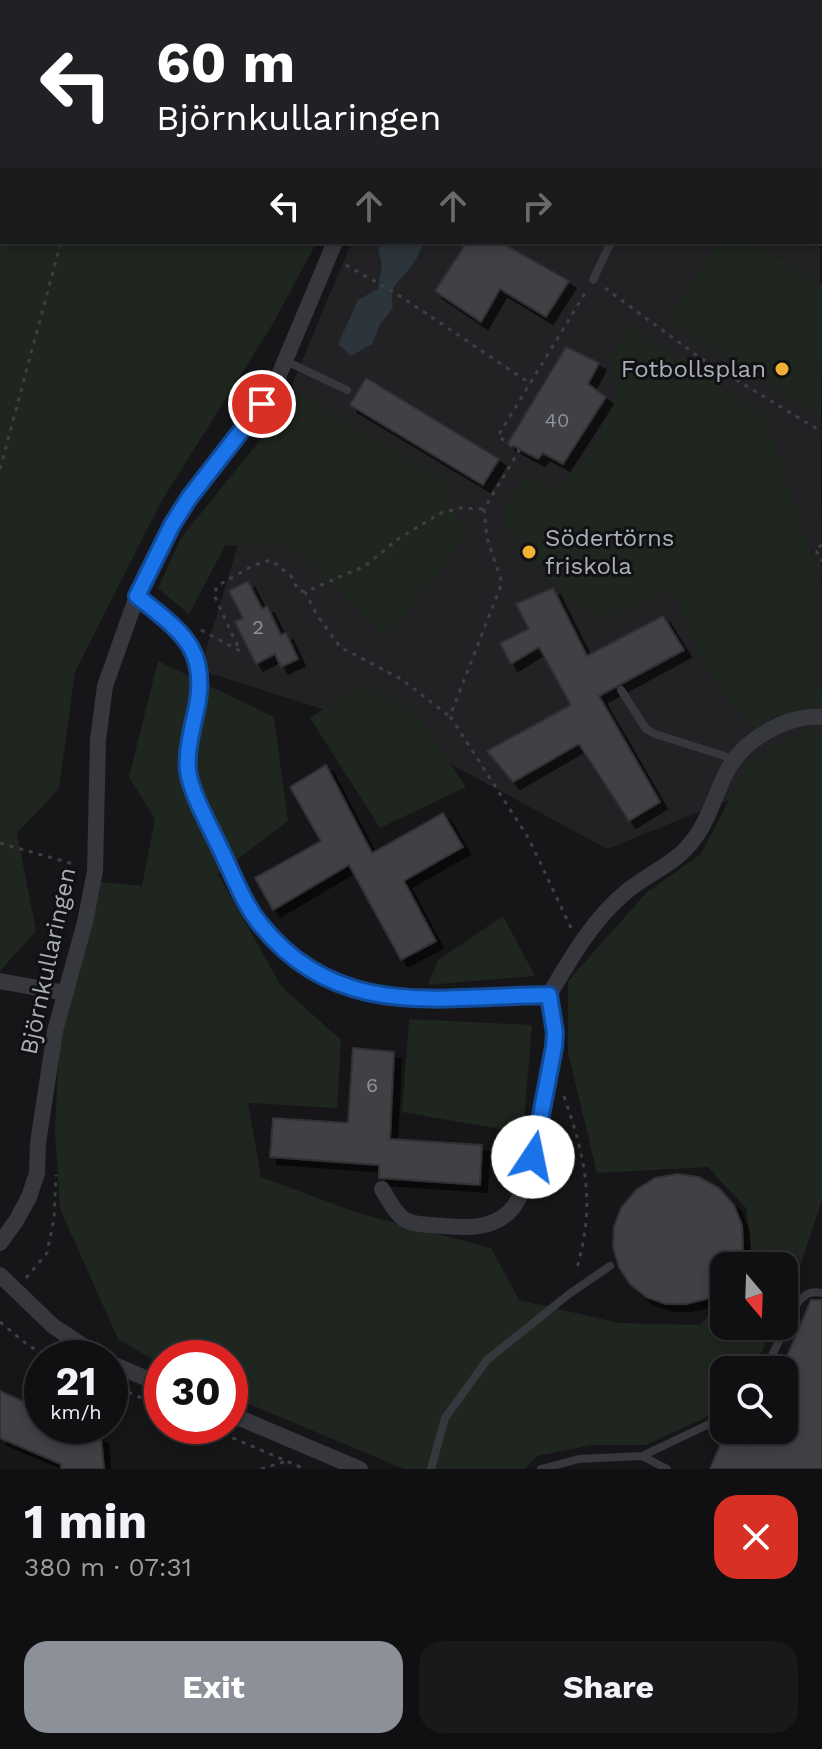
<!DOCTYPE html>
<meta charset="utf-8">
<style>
:root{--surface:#101012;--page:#19191b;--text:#f1f3f6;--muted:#9c9d9f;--line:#303032;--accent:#8c9099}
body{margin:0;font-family:"Work Sans",sans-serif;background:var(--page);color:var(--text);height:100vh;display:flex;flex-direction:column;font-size:30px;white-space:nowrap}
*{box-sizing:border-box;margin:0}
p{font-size:26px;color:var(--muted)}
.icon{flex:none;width:44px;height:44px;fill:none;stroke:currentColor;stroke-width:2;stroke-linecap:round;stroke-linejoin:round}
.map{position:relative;height:1469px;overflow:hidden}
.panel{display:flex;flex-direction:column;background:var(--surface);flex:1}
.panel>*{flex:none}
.guide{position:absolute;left:0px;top:0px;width:822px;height:244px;box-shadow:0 4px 12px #0003,0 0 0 2px var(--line);background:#202124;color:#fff;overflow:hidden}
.needle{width:52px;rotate:161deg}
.fabs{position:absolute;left:710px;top:1252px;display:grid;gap:16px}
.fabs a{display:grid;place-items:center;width:88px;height:88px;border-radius:16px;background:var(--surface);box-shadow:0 4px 12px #0003,0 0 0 2px var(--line);font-size:40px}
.speed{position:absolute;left:24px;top:1340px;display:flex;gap:16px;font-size:40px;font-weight:700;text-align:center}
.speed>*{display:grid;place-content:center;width:104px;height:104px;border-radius:50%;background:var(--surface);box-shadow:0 4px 12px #0003,0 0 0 2px var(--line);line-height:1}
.speed small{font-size:20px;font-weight:400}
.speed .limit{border:12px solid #d22;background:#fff;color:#111}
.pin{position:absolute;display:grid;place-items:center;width:68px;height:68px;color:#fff;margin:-34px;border:4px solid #fff;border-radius:50%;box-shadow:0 2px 8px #0007}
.me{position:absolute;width:88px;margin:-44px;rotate:11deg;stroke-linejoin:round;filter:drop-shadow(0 0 6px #0008)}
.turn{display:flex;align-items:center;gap:28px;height:168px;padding:0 24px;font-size:36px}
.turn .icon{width:104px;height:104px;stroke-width:2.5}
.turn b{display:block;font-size:56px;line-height:68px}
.lanes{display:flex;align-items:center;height:76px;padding:0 24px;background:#0003;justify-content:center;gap:40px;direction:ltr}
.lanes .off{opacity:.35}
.round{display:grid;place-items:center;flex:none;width:84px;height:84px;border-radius:24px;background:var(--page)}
.headline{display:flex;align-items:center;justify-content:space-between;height:136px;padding:0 24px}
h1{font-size:48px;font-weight:700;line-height:60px}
.cta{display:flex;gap:16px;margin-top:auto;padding:16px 24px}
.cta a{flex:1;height:92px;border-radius:24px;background:var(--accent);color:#fff;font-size:32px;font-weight:700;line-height:92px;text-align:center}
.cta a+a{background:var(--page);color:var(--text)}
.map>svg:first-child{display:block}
</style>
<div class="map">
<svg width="822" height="1469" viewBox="0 0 822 1469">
<defs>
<filter id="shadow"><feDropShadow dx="7" dy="7" stdDeviation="0" flood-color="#0009"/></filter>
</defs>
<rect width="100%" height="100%" fill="#161618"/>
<path fill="#222225" d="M820,208L822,762L607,849L390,731L200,670L272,433L349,248L356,242H820Z"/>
<path fill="#1e261f" d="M0,0L289,2H2V242H317L271,327L161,502L75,672L59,789L17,833L36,931L0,971Z
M821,74H822V222L820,221Z
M716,242H751L822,285L821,418L668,322Z
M629,326L765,417L819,575L812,625L818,682L822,692V717L760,736L731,704L702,662L672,588L606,618L564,598L500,519L526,474L558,492L595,444L617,395L610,357Z
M298,393L441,478L465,539L387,638L285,541L225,546L189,614L158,588L181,538Z
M158,661L274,717L288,821L218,874L281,986L341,1040L337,1108L248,1103L261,1177L361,1214L491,1248L519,1300L619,1323L699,1325L724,1301V1326H774L753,1370H724V1405L701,1420L645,1445H591L538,1456L524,1469H404L230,1396V1358H162V1365L118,1339L60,1209L55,1130L59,1045L101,882L142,886L155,819L129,777Z
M363,684L415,712L466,787L380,828L310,718Z
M810,728L822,731V1200L794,1284L784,1305V1266H753L746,1208L708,1167L597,1173L568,1053V981L646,893L701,854L750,760Z
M503,916L535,976L428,985L438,960Z
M409,1019L532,1025L523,1133L402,1112Z"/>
<path fill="#2c353c" d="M383,242H424C420,250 417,260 411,267C398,284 389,284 393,308L380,324L372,344L351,356L338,344L358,300L378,289L382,265L378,249Z"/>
<path fill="#404145" stroke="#303034" stroke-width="2" filter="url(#shadow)" d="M467,242H500L569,281L546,317L500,289L481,322L435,291Z
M566,347L599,363L588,384L606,397L563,464L543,453L538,459L508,443Z
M366,378L499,459L483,485L350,405Z
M248,581L262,609L267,606L281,635L286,633L298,659L281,667L275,654L256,664L235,622L243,618L229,591Z
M553,588L587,656L663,616L684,650L599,696L660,802L629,821L579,744L513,782L487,751L571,705L539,647L511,664L500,643L529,629L516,604Z
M326,765L372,853L443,813L463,847L404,881L436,941L401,960L349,865L273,910L255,878L321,841L290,787Z
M353,1048L394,1052L390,1139L482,1145L480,1185L379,1178V1165L270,1157L273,1118L348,1123Z
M677,1174L699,1177L719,1188L734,1205L742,1225L743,1248L738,1266H724V1287L706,1299L686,1304H666L646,1297L630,1284L619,1267L613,1247L614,1227L621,1208L636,1190L655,1178Z
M811,1300H822V1469H710L724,1436L748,1446L755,1430H784V1363Z
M0,1391L42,1410V1426H77L101,1437L104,1469H61V1464L0,1438Z"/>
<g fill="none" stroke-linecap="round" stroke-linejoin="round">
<path stroke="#3d3f44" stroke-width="3" stroke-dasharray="4 6" stroke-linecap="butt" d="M107,0V2
M466,0L467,2
M346,265L397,294L531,384
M605,288L699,357L822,432
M0,469L61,242
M822,545L815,549L822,561
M201,630L240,651L214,595L217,586L254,565L271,560L291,576L298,590L305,592
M448,715L401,679L340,647L317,615L305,592L365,566L398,539L441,513L461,508L484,509
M0,843L77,865
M571,928L529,839L450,716L502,583L487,538L484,509L519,451L498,436L587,290
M564,1096C586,1160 596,1205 576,1271
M26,1278L47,1253L54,1219L56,1175
M0,1322L29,1346L53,1358
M110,1384L162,1407
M205,1426L305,1469
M261,1469L287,1461"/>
<path stroke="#37383d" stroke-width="8" d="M628,242H647
M593,280L611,242
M286,361L347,390
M621,690L646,729L655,734L734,759
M765,1370L798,1302C806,1293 811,1291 822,1293
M642,1456L724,1417
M431,1469L445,1418L487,1360L569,1294L610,1266
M541,1469L579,1459L642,1456L667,1469"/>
<path stroke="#37383d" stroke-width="16" d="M634,0L635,2
M537,2V0
M820,236L822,237
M137,596C180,631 210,648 196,711C192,729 186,752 188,771C192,798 215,835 226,861C236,882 246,907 261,925C338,1022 441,995 549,995C571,958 593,919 626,892C646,875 674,864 690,844C708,823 714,797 726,773C742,740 786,715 822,717
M0,981L66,993
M382,1189C403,1225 403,1223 444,1226C467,1228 491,1229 509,1212C535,1188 546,1085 554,1047L555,1033L549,995
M0,1243L16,1221L29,1197L37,1173L38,1143L55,1031L85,922L95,871L98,740L105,686L137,596L156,555L189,498L226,453L276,382L335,242
M0,1275L53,1326L101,1358
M110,1363L162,1385
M230,1414L360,1469"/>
</g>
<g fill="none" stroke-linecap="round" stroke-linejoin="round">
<defs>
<path id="route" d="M262,404L189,498L172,525L137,596C180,631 210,648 196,711C192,729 186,752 188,771C192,798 215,835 226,861C236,882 246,907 261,925C338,1021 441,996 549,995L555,1033L554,1047L533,1157"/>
</defs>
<use href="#route" stroke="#114b97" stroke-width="20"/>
<use href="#route" stroke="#1a73e8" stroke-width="14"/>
</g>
<g fill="#f2b134" stroke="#111113" stroke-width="3">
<circle cx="782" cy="369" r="8"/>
<circle cx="529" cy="552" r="8"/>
</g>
<g text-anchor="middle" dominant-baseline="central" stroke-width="6" stroke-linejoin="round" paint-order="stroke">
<g font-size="20" fill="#8e929b">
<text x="557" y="420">40</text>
<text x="258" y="627">2</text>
<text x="372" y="1085">6</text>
</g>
<g font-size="24" fill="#a8adb8" stroke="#111113" text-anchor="end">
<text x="766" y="369">Fotbollsplan</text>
<text x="545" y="538" text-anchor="start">Södertörns<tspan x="545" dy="28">friskola</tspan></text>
</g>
<g font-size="24" fill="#a8adb8" stroke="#111113">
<text transform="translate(48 961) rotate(-78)">Björnkullaringen</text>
</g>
</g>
</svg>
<div class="fabs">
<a><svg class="needle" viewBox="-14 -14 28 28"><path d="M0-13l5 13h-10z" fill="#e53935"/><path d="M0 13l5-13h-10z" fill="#9c9d9f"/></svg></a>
<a><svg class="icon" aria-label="search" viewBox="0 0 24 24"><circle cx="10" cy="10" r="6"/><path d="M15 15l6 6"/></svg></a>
</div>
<div class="speed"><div>21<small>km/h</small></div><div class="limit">30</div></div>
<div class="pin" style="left:262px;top:404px;background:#d93025"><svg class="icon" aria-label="arrive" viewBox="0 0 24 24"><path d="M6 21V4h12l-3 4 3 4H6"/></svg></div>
<svg class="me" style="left:533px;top:1157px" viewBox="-20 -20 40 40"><circle r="19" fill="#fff"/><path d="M0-13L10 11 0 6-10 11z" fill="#1a73e8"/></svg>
<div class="guide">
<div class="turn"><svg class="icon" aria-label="left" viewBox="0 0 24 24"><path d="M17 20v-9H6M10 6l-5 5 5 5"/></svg><div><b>60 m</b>Björnkullaringen</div></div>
<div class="lanes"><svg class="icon" aria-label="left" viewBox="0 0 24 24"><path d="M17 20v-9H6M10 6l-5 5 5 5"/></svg><svg class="icon off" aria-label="ahead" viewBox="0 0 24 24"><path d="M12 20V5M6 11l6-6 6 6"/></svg><svg class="icon off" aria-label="ahead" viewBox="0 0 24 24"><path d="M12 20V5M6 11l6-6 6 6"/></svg><svg class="icon off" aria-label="right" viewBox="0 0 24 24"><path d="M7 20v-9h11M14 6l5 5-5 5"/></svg></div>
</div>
</div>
<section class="panel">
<div class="headline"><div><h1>1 min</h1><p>380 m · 07:31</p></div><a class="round" style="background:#d93025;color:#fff"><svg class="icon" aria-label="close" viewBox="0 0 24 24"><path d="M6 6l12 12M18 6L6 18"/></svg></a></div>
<div class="cta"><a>Exit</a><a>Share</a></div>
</section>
